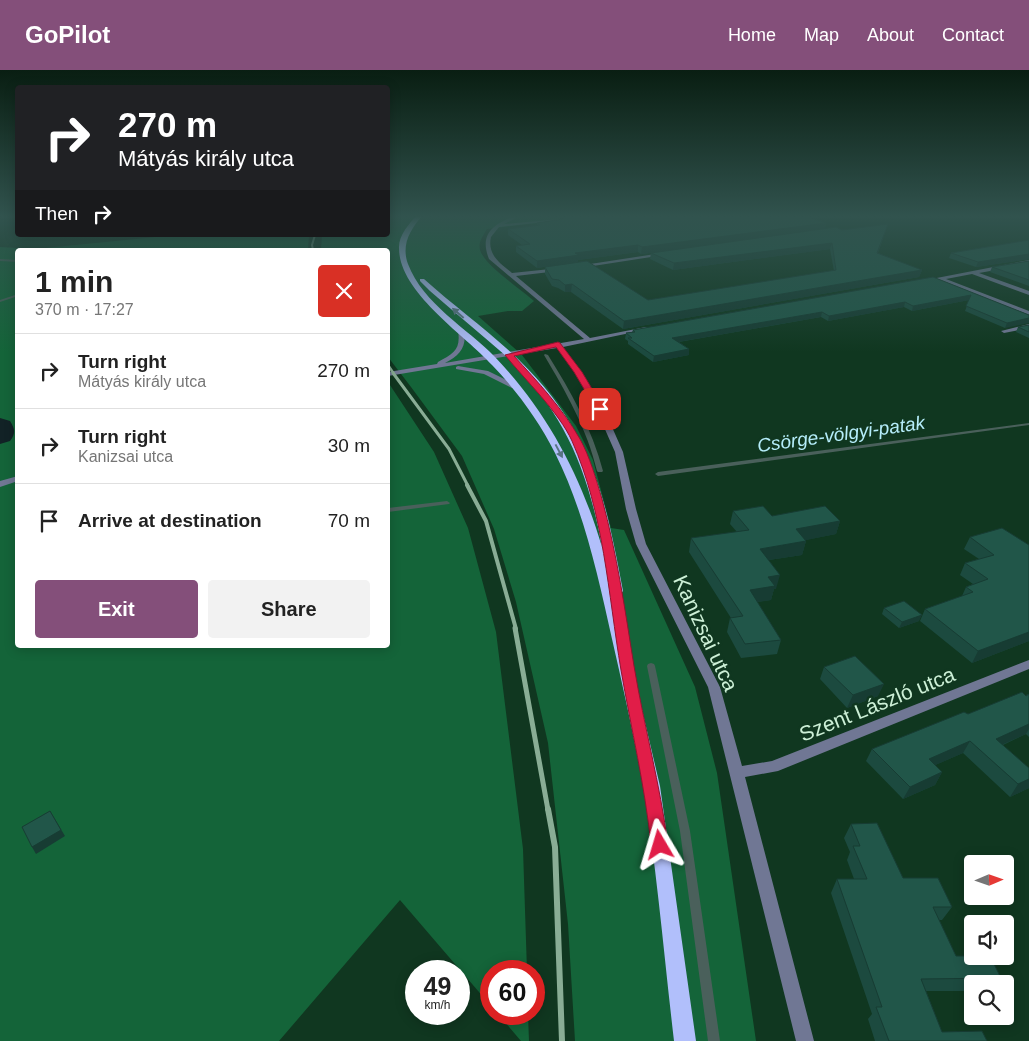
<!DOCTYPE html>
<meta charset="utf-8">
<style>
:root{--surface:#fff;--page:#f2f2f2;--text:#222;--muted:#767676;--line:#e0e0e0;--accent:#844f7a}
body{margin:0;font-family:Arial,sans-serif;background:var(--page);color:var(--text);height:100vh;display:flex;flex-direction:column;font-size:19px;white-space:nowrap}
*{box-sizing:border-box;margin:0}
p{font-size:16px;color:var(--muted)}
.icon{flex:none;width:28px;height:28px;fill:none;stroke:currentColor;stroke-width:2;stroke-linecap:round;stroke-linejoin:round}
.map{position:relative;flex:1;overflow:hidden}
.sheet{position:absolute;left:15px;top:178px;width:375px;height:400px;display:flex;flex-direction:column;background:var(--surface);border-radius:5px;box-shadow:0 2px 12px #0003}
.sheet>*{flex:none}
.banner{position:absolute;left:15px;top:15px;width:375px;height:152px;border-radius:5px;box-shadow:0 2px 12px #0003;background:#202124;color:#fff;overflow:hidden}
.needle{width:32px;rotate:88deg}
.tools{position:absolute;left:964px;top:785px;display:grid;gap:10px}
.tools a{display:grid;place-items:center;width:50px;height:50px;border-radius:5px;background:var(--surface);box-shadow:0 2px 12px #0003;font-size:25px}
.speed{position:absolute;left:405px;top:890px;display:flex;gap:10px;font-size:25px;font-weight:700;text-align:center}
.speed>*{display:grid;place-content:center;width:65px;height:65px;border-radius:50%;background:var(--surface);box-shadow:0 2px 12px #0003;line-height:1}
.speed small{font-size:12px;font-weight:400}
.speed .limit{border:8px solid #d22;background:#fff;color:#111}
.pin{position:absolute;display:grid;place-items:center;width:42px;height:42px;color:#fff;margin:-21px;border-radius:10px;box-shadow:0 2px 8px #0006}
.me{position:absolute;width:55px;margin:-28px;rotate:353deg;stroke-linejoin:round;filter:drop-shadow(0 0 4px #0008)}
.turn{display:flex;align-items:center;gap:18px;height:105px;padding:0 20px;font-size:22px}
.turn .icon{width:65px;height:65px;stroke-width:2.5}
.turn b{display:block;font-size:35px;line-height:42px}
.then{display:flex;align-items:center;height:48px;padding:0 20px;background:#0003;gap:10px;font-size:19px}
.round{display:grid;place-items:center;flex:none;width:52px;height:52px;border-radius:5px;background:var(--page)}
.summary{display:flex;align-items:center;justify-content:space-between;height:85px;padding:0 20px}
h1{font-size:30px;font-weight:800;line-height:38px}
.action{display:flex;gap:10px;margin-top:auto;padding:10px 20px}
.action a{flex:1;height:58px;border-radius:5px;background:var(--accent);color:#fff;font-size:20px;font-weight:800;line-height:58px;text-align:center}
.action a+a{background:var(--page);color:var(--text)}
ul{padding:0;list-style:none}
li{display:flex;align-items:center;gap:15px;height:75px;padding:0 20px;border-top:1px solid var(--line)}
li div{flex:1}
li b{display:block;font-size:19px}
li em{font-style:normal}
header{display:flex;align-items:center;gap:30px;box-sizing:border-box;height:70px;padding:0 25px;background:var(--accent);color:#fff}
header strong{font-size:24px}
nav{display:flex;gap:28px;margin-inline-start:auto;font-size:18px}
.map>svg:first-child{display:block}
</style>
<header>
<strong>GoPilot</strong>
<nav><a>Home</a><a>Map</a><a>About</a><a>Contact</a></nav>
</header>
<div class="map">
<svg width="1029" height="971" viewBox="0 0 1029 971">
<rect width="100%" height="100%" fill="#103720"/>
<path fill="#146439" d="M388,146L586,147L487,159C483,166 478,172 480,180C485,196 521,219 534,231L522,241H508L478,246L522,285L576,356L593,390L611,458L624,460L695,617L717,703L756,971H575L568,854L548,673L516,532L494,459L462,386L411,317L388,287V180H321L322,165H388Z
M176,165H309L308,180H18V575H388V312L434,382L468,458L496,562L523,779L527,901H491V936L400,830L279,971H0V177L35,179Z
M498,944H528L529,971H521Z"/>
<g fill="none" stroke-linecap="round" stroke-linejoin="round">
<path fill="#4a605b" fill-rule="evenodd" d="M0,189L18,190V192L0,191Z
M18,224V226L0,232V230Z
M545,284L548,285C571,322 592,359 603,401L602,402H598L597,401C587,359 566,322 544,285Z
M1029,353V355L658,406L655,404L658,402Z
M447,431L450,433L449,434L388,442V438Z
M651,593L654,594L655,596L690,761L720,971H708L680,761L647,596L648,594Z"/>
<path fill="#122226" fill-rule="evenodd" d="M0,348L10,351C15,359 16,363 10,371L0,374Z"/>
<path fill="#707794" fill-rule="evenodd" d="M515,146H520L504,154L593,146L591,147L499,157L491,167C487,185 500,193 512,203L560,198L558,201L516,206L590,268L646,257L649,259L563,277L581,302L604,339L623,382L636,439L646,474L720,617L742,696L772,691L1029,590V599L778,701L745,707L814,971H796L708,617L636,474L626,439L615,382L596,339L575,302L557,278L388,306V302L437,294L438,292C454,283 461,280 458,260L461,258L464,260C467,277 460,285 445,293L555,274L558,272L561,273L584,269L489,189C479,164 493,154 515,146Z
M662,183L664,185L580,198L577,196Z
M1029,190V194L979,203L1029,221V225L972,204L946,209L1029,241V245L939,210L924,213L921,211Z
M1029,254V258L1004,263L1001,261Z
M458,296L488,301L519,316L512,318L484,304L456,299V297Z
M18,406V411L0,417V411Z"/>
<path fill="#b1bffb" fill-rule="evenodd" d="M416,146H422C410,160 401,175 408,194C423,234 467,258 495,287C547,341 581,406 602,477C588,400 564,341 506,286C481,264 455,243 430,221L420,211V209H424C455,237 489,261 519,290C592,361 605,426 623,521L621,524L615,525L660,716L696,971H674C664,886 657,800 643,715C634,666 623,617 612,569C598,506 584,441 555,383C539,351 517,321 492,295C464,264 398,222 399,177C399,165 409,154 416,146Z"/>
<path stroke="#89ad95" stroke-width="2" d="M313,180L312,175L315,165"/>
<path stroke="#89ad95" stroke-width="2.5" d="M388,295L394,304"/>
<path stroke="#89ad95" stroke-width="3" d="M393,303L449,379L468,416"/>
<path stroke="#89ad95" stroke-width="4" d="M467,415L486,451L516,559"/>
<path stroke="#89ad95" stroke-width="5" d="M515,558L548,740"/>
<path stroke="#89ad95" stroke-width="6" d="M548,739L555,777L562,971"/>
</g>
<path fill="#1c4a3f" d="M560,148L826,153L825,159L886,160L878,183L922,200L919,207L623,259L571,222H565L558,218L552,216L545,204V197L648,230L834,201L830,179L673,200L650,189L651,183L641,184L638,182L578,190V192L537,198L516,182V176L522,175L508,165V159L537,155V153L560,150Z
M1029,170V189L976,197L949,188L951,183Z
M1029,191V216L990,202L992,197Z
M933,207L1029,245L1005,258L965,241L969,230L912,241L904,237L828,251L821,247L679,272L689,279V285L653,292L628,274V271L625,269L626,263L632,262L633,260Z
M1029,255V268L1016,262L1018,257Z
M733,441L772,446L840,451L836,464L805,470L806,471L802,485L769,490L776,519H774L771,530L757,532L781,570L777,584L741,588L727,562L730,548H731L689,482L691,468L737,462L730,454Z
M970,467L1029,475V571L972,593L920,551L925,539L962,526L966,517L973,514L960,505L965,493L979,489L964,479Z
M884,538L919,551L899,558L882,544Z
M824,597L878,626L847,638L820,609Z
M1029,624V667L1026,664L1003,675L1029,718L1010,727L963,683L935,695L942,702L935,715L903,729L866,691L872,679L968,644Z
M851,754L903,808L952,837L942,850H939L956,886L1001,908L996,914H972V921H926L942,962L987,971H875L868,949L872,944L831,823L837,809H854L847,790L850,782L844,768Z"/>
<path fill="#173c33" d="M826,153L825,160L641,184L642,177Z
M832,173L830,179L673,200L674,193Z
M638,175V182L578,190V192L537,198V191L575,183Z
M1029,184V189L976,197L978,192Z
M922,200L919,207L623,259L624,251Z
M572,214L571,222H565V215Z
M971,225L969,230L912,241L913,236Z
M905,232L904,237L828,251L829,246Z
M822,242L821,247L672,273V268Z
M1029,248V253L1005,258L1007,253Z
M689,279V285L653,292L654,286Z
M840,451L836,464L792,473L796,459Z
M806,471L802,485L756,492L760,479Z
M780,505L776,519H774L771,530L746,534L750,520L768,507Z
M922,545L919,551L899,558L902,552Z
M1029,562V571L972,593L978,581Z
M884,614L878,626L847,638L853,625Z
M1029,654V659L1026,664L988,681L996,669Z
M970,671L963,683L922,701L929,689Z
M942,702L935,715L903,729L910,717Z
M1029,709V718L1010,727L1018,714Z
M50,741L65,766L36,784L32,777Z"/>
<path fill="#215649" stroke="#173c33" d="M578,146H806L826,153L642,177L638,175L575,183L579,185L537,191L516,176L530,174L508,159L540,155L537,153L563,149L560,148Z
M888,154L877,183L922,200L624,251L572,214L565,215L559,210L552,209L545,197L587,191L648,230L836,200L832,173L674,193L651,183L836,157L842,160Z
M1029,170V184L978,192L951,183Z
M1029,191V210L992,197Z
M933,207L1029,245V248L1007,253L966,236L971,225L913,236L905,232L829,246L822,242L672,268L689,279L654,286L628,268H632L626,263L635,262L633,260Z
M1029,255V262L1018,257Z
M763,436L772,446L825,436L840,451L796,459L806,471L760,479L780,505L768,507L775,516L750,520L781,570L745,574L730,548L743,546L691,468L749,460L733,441Z
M1002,458L1029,475V562L978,581L925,539L973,522L966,517L988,509L965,493L994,485L970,467Z
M904,531L922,545L902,552L884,538Z
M855,586L884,614L853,625L824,597Z
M1022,622L1026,626L1029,624V654L996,669L1029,698V709L1018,714L970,671L929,689L942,702L910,717L872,679L964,642L968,644Z
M50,741L61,760L32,777L22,757Z
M877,753L903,808H938L952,837H933L956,886H990L1001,908L921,909L942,962L982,961L987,971H889L876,937H882L837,809H867L853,776H860L851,754Z"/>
<defs><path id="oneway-solid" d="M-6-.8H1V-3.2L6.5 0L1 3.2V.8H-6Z" transform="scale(1.25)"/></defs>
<g fill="#587483">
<use href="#oneway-solid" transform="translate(458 243) rotate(-139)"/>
<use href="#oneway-solid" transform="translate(559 381) rotate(62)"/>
</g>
<linearGradient id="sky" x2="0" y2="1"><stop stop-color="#091e12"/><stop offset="0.52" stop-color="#31534e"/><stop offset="1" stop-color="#31534e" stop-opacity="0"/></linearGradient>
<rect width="1029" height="282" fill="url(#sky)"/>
<path fill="#e11d48" stroke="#92132f" d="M558,272L560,273L582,302L604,339L603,341H597L574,302L556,277L514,286C537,311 563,339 580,369C590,387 596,409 602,429C617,484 625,540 634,596C644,656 660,714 668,775L666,780L660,782L654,780L651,775C645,716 631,658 621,600C608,523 604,443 572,371C559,342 525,310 505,285Z"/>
<g text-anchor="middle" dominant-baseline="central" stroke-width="5" stroke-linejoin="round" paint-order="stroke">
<g font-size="19" font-style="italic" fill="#b5edfa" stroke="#103720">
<text transform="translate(841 364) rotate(-8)">Csörge-völgyi-patak</text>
</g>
<g font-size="21" fill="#cdf0d7" stroke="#103720">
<text transform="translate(706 563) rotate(65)">Kanizsai utca</text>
<text transform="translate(877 634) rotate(-22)">Szent László utca</text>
</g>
</g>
</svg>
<div class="tools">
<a><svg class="needle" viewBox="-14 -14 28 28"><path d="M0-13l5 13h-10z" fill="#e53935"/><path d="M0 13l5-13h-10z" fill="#767676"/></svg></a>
<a><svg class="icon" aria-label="sound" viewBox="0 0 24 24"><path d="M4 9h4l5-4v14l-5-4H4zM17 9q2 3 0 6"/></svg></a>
<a><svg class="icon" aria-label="search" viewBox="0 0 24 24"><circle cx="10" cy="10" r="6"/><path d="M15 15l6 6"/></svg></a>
</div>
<div class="speed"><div>49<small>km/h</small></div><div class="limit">60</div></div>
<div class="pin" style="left:600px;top:339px;background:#d93025"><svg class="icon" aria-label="arrive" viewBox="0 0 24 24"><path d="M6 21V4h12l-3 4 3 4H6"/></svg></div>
<svg class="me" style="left:660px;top:775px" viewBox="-20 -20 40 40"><path d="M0-17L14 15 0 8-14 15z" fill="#e11d48" stroke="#fff" stroke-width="4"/></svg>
<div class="banner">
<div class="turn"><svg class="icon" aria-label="right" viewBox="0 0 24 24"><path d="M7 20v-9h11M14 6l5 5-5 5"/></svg><div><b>270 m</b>Mátyás király utca</div></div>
<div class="then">Then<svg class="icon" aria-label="right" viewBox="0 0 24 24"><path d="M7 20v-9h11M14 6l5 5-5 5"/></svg></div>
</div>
<section class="sheet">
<div class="summary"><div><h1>1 min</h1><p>370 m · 17:27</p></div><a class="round" style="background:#d93025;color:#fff"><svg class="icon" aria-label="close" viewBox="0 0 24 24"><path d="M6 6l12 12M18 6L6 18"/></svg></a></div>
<ul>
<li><svg class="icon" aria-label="right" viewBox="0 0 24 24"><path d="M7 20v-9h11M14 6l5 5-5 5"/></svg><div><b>Turn right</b><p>Mátyás király utca</p></div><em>270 m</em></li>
<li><svg class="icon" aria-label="right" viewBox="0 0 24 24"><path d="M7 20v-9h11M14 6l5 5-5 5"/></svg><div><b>Turn right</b><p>Kanizsai utca</p></div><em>30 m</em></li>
<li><svg class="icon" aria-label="arrive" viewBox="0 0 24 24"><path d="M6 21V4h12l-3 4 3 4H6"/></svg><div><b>Arrive at destination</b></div><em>70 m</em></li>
</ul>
<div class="action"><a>Exit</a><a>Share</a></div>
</section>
</div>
